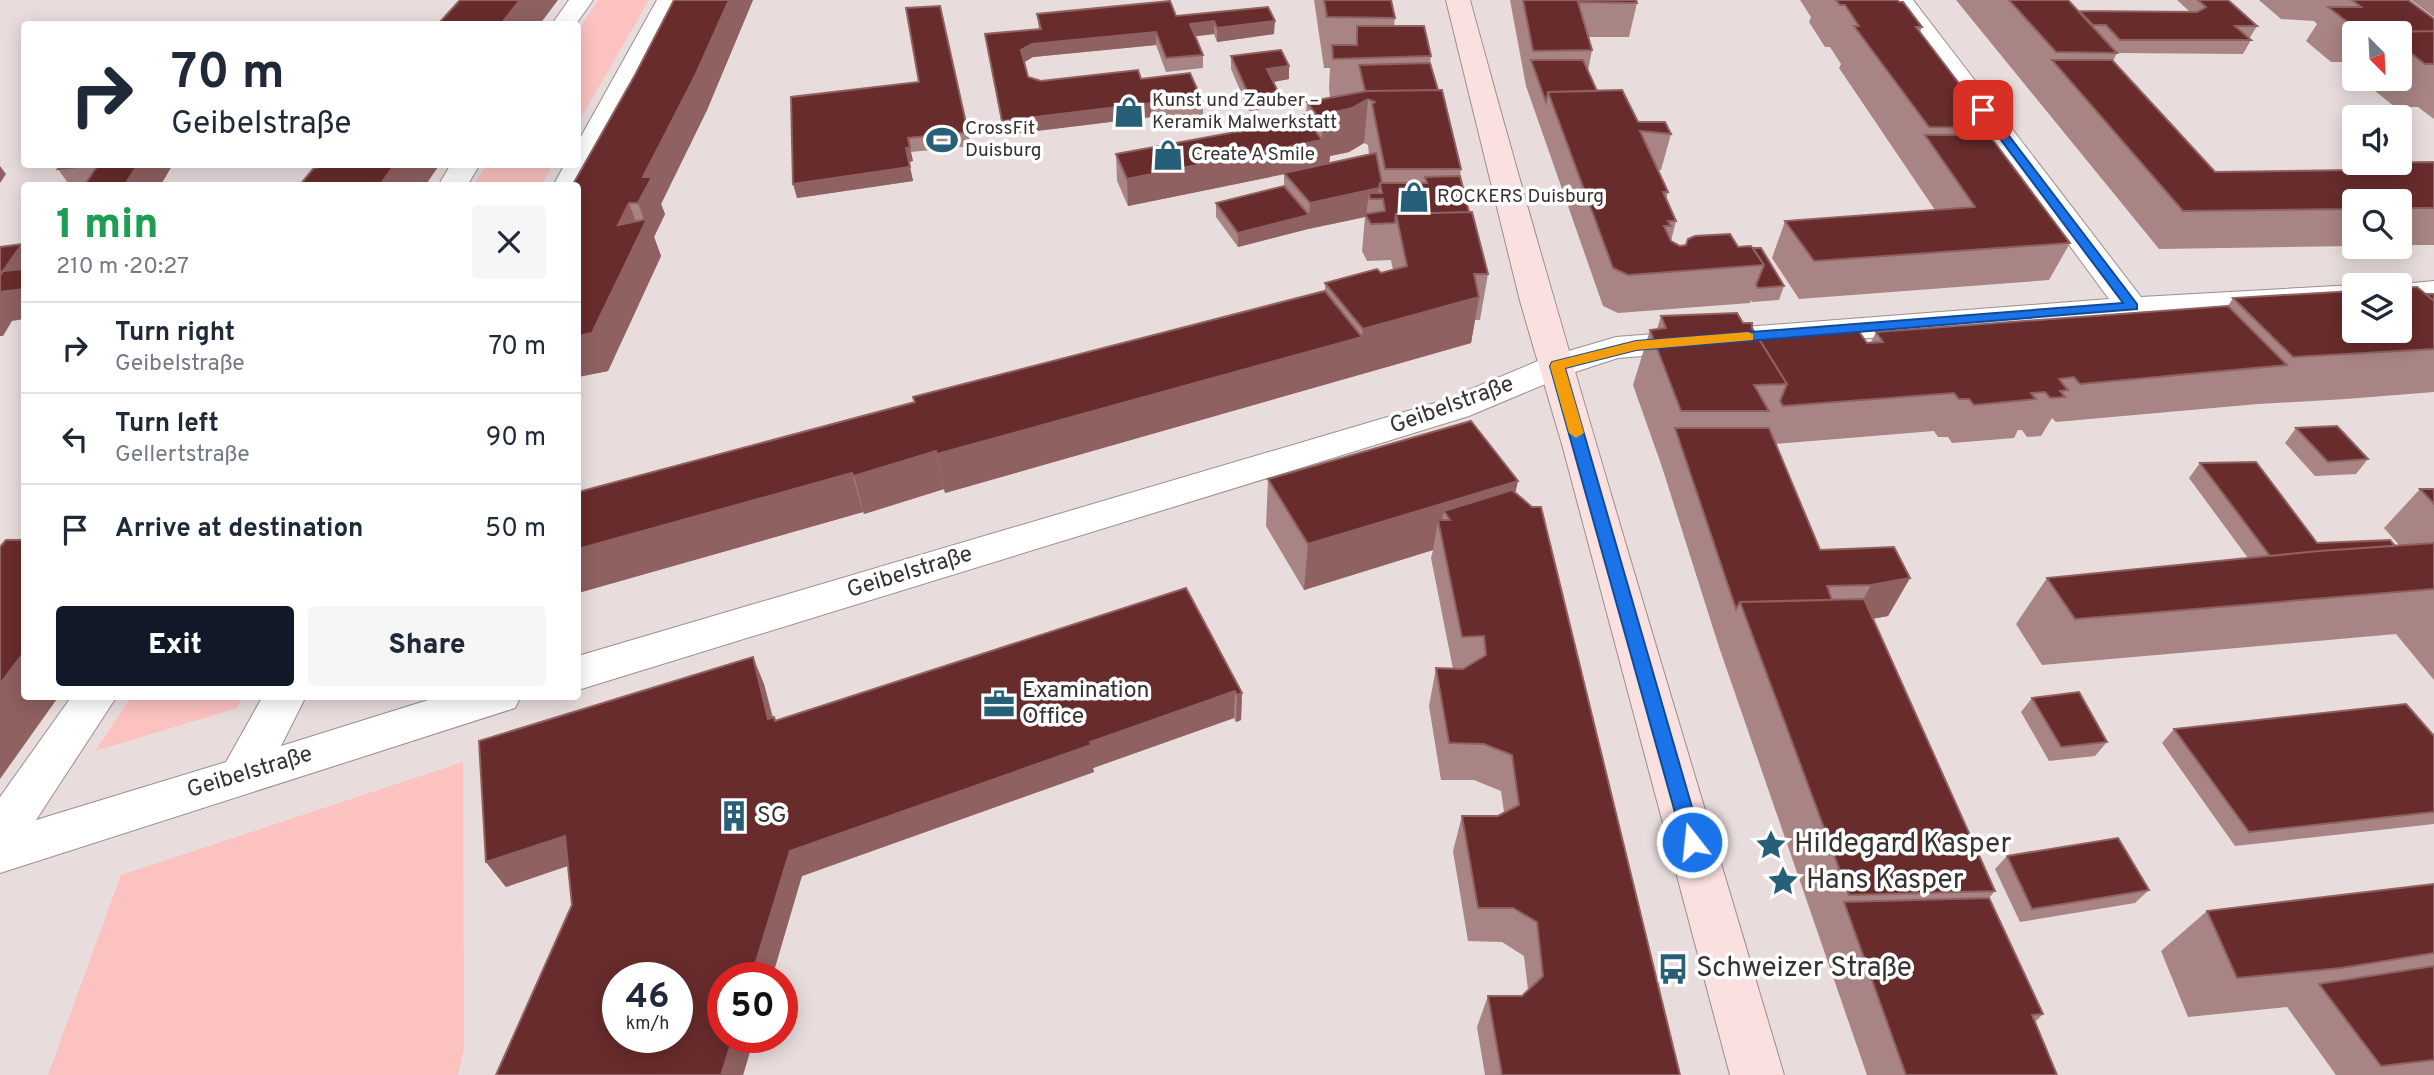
<!DOCTYPE html>
<meta charset="utf-8">
<style>
:root{--surface:#fff;--page:#f6f6f7;--text:#1f2937;--muted:#747a83;--line:#e0e1e3;--accent:#111827}
body{margin:0;font-family:Overpass,sans-serif;background:var(--page);color:var(--text);height:100vh;display:flex;flex-direction:column;font-size:26px;white-space:nowrap}
*{box-sizing:border-box;margin:0}
p{font-size:23px;color:var(--muted)}
.icon{flex:none;width:38px;height:38px;fill:none;stroke:currentColor;stroke-width:2;stroke-linecap:round;stroke-linejoin:round}
.map{position:relative;flex:1;overflow:hidden}
.details{position:absolute;left:21px;top:182px;width:560px;height:518px;display:flex;flex-direction:column;background:var(--surface);border-radius:7px;box-shadow:0 4px 18px #0003}
.details>*{flex:none}
.top-card{position:absolute;left:21px;top:21px;width:560px;height:147px;border-radius:7px;box-shadow:0 4px 18px #0003;background:#fff;color:var(--text);overflow:hidden}
.needle{width:46px;rotate:156deg}
.buttons{position:absolute;left:2342px;top:21px;display:grid;gap:14px}
.buttons a{display:grid;place-items:center;width:70px;height:70px;border-radius:7px;background:var(--surface);box-shadow:0 4px 18px #0003;font-size:35px}
.speed{position:absolute;left:602px;top:962px;display:flex;gap:14px;font-size:35px;font-weight:700;text-align:center}
.speed>*{display:grid;place-content:center;width:91px;height:91px;border-radius:50%;background:var(--surface);box-shadow:0 4px 18px #0003;line-height:1}
.speed small{font-size:18px;font-weight:400}
.speed .limit{border:10px solid #d22;background:#fff;color:#111}
.pin{position:absolute;display:grid;place-items:center;width:60px;height:60px;color:#fff;margin:-30px;border-radius:14px;box-shadow:0 4px 10px #0006}
.me{position:absolute;width:77px;margin:-38px;rotate:344deg;stroke-linejoin:round;filter:drop-shadow(0 0 5px #0008)}
.turn{display:flex;align-items:center;gap:24px;height:147px;padding:0 35px;font-size:32px}
.turn .icon{width:91px;height:91px;stroke-width:2.5}
.turn b{display:block;font-size:49px;line-height:60px}
.round{display:grid;place-items:center;flex:none;width:74px;height:74px;border-radius:7px;background:var(--page)}
.summary{display:flex;align-items:center;justify-content:space-between;height:119px;padding:0 35px}
h1{font-size:42px;font-weight:800;line-height:52px;color:#1e9e55}
.cta{display:flex;gap:14px;margin-top:auto;padding:14px 35px}
.cta a{flex:1;height:80px;border-radius:7px;background:var(--accent);color:#fff;font-size:28px;font-weight:800;line-height:80px;text-align:center}
.cta a+a{background:var(--page);color:var(--text)}
ul{padding:0;list-style:none}
li{display:flex;align-items:center;gap:21px;height:91px;padding:0 35px;border-top:2px solid var(--line)}
li div{flex:1}
li b{display:block;font-size:26px}
li em{font-style:normal}
.map>svg:first-child{display:block}
</style>
<div class="map">
<svg width="2434" height="1075" viewBox="0 0 2434 1075">
<rect width="100%" height="100%" fill="#e8dddc"/>
<path fill="#fcc2c0" d="M598,0H649L578,123V30Z
M487,165L488,164L553,165L541,185H473Z
M131,697V696L243,697L237,708L95,751Z
M463,762L464,1048L458,1075H48L121,875Z"/>
<g fill="none" stroke-linecap="round" stroke-linejoin="round">
<defs>
<path id="minor" d="M569,0H593L576,24H552Z
M657,0H681L581,186L578,192V186H553L565,164H578V142Z
M1889,0H1913L2141,297L2354,285V305L2132,317L1618,358L1569,374L1469,416L578,690V656L1445,400L1545,358L1616,337L2109,299Z
M451,164H480L467,186H438Z
M2434,281V301L2399,303V285H2391Z
M72,696H117L36,820L226,762L263,696H306L281,746L441,696H521L515,708L0,873V797Z"/>
<path id="secondary" d="M1446,0H1470C1568,360 1678,717 1784,1075H1730L1563,448L1520,301Z"/>
</defs>
<use href="#minor" stroke="#998f8f" stroke-width="2"/>
<use href="#secondary" stroke="#998f8f" stroke-width="2"/>
<use href="#minor" fill="#fff" fill-rule="evenodd"/>
<use href="#secondary" fill="#fbe0e0" fill-rule="evenodd"/>
</g>
<path fill="#a88484" fill-rule="evenodd" d="M674,0H753L707,110L661,204L665,214L654,237L661,256L608,371L578,377V186Z
M1314,0H1391L1395,18L1394,26L1431,56L1430,63L1461,169L1460,176L1469,212L1488,274L1480,320H1475L1471,343L945,493L944,489L864,514L863,512L578,593L914,402L913,397L1325,291V283L1381,273L1393,270L1391,260L1367,261L1362,251L1365,217L1308,229L1238,247L1216,217V203L1284,186V174L1128,206L1117,181L1116,154L1237,132V128L1306,115L1307,102L1330,98L1329,88L1330,68H1324ZM1364,143L1368,145L1369,154L1329,163L1330,156L1349,152Z
M1510,0H1636L1637,3L1629,37H1588L1592,50L1588,71L1597,91L1638,122L1671,134L1661,170H1658L1668,192L1666,199L1676,221L1671,241L1680,246H1751L1784,286L1779,300L1752,302L1751,300L1750,303L1618,313L1603,306L1526,86Z
M1800,0H1897L1922,27L1920,32L1993,128L1989,135L2070,243L2049,280L1799,299L1772,258L1785,221L1935,210L1839,68L1841,64L1830,47H1825L1809,22L1811,17Z
M1956,0H2068L2079,12L2189,11L2177,0H2228L2257,26L2249,39L2251,40L2243,54L2117,53L2113,61L2215,172L2343,170L2347,163L2434,162V245H2399V201H2354V246L2159,249Z
M2259,0H2408L2434,19V119L2418,107H2395L2360,79H2399V33H2354V62H2331L2306,41L2317,24L2314,21L2281,19Z
M2411,0H2434V17Z
M1268,7L1274,34L1217,42L1214,34L1195,36L1203,55V68L1166,72L1156,45L1033,57L1024,62L1028,77L1041,81L1141,79L1203,102V116L1153,121L1151,117L1004,135L985,34L1039,29L1037,14L1176,16Z
M1231,56L1289,79L1273,82L1279,94V108L1249,111L1231,69Z
M791,97L968,132L970,146L911,152L913,161L909,162L913,181L797,198Z
M62,164H173L160,186H70L58,169Z
M2434,294V392L2346,399L2258,404L2056,422L2052,418L2041,436L2027,437L2022,430H2018L2014,438L1952,443L1948,437H1938L1934,431L1775,444L1820,550L1910,578L1888,616L1872,619L1995,891L1989,898L2043,1014L2035,1022L2057,1075H1867L1719,647L1662,467L1633,385L1650,330L1657,329L1661,316L1743,323L1752,328L1758,337L1867,343L1871,342L1876,332L2228,306L2233,298Z
M2296,428L2368,459L2356,474L2315,476L2285,443Z
M2200,463L2317,543L2400,546L2384,528L2420,489H2434V680L2396,634L2042,665L2016,624L2047,578L2248,558L2189,478Z
M1268,479L1516,493L1680,1075H1485L1477,1027L1488,996H1522L1528,990L1524,956L1502,942L1468,941L1453,851L1462,816H1498L1504,812L1501,791L1474,780H1441L1429,706L1436,668L1453,669L1431,558L1433,550L1304,590L1266,526Z
M1186,588L1242,693L1241,720L1236,722L1234,718L1093,768L1094,772L802,876L723,1038H754L743,1075L572,905L568,866L506,887L486,862L764,684L773,717L776,721Z
M2032,698L2107,742L2095,756L2049,761L2021,712Z
M2174,729L2434,736V824L2235,846L2162,743Z
M2007,856L2149,890L2135,903L2020,922L1995,869Z
M2434,884V1075H2336L2287,1007L2188,1017L2161,951L2207,911Z"/>
<path fill="#8f6161" d="M520,0H558L540,24H501Z
M729,0H753L707,110L661,204L665,214L654,237L661,256L608,371L578,377V336L618,225L629,203L640,233L645,222L638,203L643,177Z
M1214,21V34L1190,37V24Z
M1275,21L1274,34L1217,42V28Z
M1156,32V45L1033,57L1023,63L1021,50L1032,44Z
M1289,66V79L1267,83V69Z
M1368,99L1364,143L1349,152L1330,156L1329,165L1128,206L1127,179L1322,140L1323,123L1326,114Z
M1151,103V117L1004,135L1002,121Z
M906,148H910L913,161L909,162Z
M138,164H173L160,186H124Z
M395,164H440L425,186H379Z
M0,166L6,174L0,183Z
M910,167L913,181L797,198L793,184Z
M1379,188L1378,199L1369,193L1366,216L1365,214V217L1308,229L1238,247V233L1309,215L1310,203Z
M22,244L24,248V319L12,321L3,336H0V272L3,271Z
M1479,297L1471,343L945,493L937,454L1362,337L1363,329Z
M936,451L944,489L864,514L854,476Z
M852,473L863,512L578,593V549Z
M1518,481L1508,527L1450,520L1444,511L1440,531L1438,520L1433,550L1304,590L1308,544Z
M1910,578L1888,616L1850,623L1871,585Z
M24,652V696H59L0,779V684Z
M753,657L764,684L779,745L768,719Z
M1235,691L1234,718L1093,768L1094,772L802,876L772,978H751L790,851L1090,742Z
M1242,693L1241,720L1236,722L1237,695Z
M565,836L582,861L506,887L486,862Z
M733,1038H754L743,1075H721Z"/>
<path fill="#692c2c" stroke="#8f6161" stroke-width="2" fill-rule="evenodd" d="M460,0H520L501,24H438Z
M674,0H729L696,74L643,177H652L638,203H629L618,225L647,219L592,333L578,336V186H572L635,75Z
M1324,0H1391L1395,18L1327,17Z
M1523,0H1636L1637,3L1578,2L1592,50L1533,51Z
M1836,0H1897L1899,2H1903L1922,27H1916L1993,128L1929,127L1854,26H1859L1845,5H1840Z
M2009,0H2068L2117,53L2056,52Z
M2198,0H2228L2257,26H2235L2251,40H2120L2106,25H2093L2079,11L2197,12L2206,7Z
M2352,0H2408L2434,19V31L2393,32L2387,27H2354L2328,7H2361Z
M1170,1L1176,16L1268,7L1275,21L1217,28L1214,21L1190,24L1203,55L1166,58L1156,32L1032,44L1021,50L1028,77L1041,81L1138,70L1141,79L1190,73L1203,102L1152,107L1151,103L1002,121L985,34L1041,29L1037,14Z
M940,6L968,132L908,138L910,148H906L910,167L793,184L791,97L919,82L906,8Z
M1357,26H1424L1431,56L1333,59L1332,45H1357Z
M2434,31V64H2425L2399,44V33H2385L2383,32Z
M1281,50L1289,66L1267,69L1279,94L1250,98L1231,56Z
M1531,60H1583L1597,91L1548,92L1546,102Z
M2052,60H2112L2215,172L2354,170L2347,163L2434,162V208H2399V201H2354V209L2183,211Z
M1430,63L1438,90L1365,91L1359,65Z
M1442,90L1461,169H1385L1372,104L1375,102L1368,99L1352,108L1326,114L1332,121L1323,123L1307,102L1367,91Z
M1622,90L1638,122H1665L1671,134L1640,131L1668,192H1663L1676,221H1668L1671,226H1664L1671,241L1680,246L1686,245L1688,239L1695,236L1730,234L1738,247L1751,246L1764,265L1628,275L1613,268L1548,92Z
M1306,115V119L1239,132L1237,128Z
M1306,119L1322,140L1127,179L1116,154Z
M1925,135H1989L2070,243L1814,261L1785,221L1975,207Z
M1376,153L1382,183H1380L1379,188L1310,203L1284,173Z
M62,164H138L124,186H84L98,165L58,169Z
M329,164H395L379,186H299L314,168L328,166Z
M1460,176L1469,212L1396,214L1395,223L1371,224L1365,214L1385,211L1383,199H1370L1369,193H1382L1380,183H1427L1425,177Z
M1284,186L1309,215L1238,233L1216,203Z
M1472,212L1488,274H1474L1479,297L1363,329L1325,283L1377,269L1381,273L1407,266L1396,214Z
M22,244L3,271L24,269V289L0,292V276L3,271L0,272V247Z
M1753,248H1761L1784,286L1758,288L1756,285L1764,265Z
M2417,287L2434,301V349L2293,357L2233,298L2354,291V331H2399V288Z
M1325,291L1362,337L937,454L936,451L854,476L852,473L578,549V492L915,402L913,397Z
M2426,294H2434V301Z
M2228,306L2287,365L2080,384L2074,377L2059,379L2068,390L2060,391L2065,397L2050,398L2045,392L2031,393L2036,399L1974,405L1969,399H1959L1954,393L1783,406L1780,401L1787,384L1758,337L1857,329L1867,343L1883,342L1876,332Z
M1737,313L1743,323H1752V328L1787,384L1754,385L1769,411H1681L1650,330L1666,328L1661,316Z
M1471,421L1518,481L1308,544L1268,479Z
M2337,426L2368,459L2328,462L2296,428Z
M1675,428H1769L1820,550L1894,547L1910,578L1871,585L1827,586L1832,600L1740,602L1736,609Z
M2256,462L2317,543L2390,540L2395,546L2319,551L2270,556L2200,463Z
M2420,489H2434V504Z
M1512,490L1532,507H1541L1680,1075H1502L1488,996H1522L1543,976L1537,922L1513,908H1478L1462,816H1498L1519,805L1512,755L1484,744L1449,743L1436,668L1463,669L1486,655L1484,636L1462,637L1438,520H1450L1444,511Z
M24,536V652L0,684V547L6,540H22Z
M2434,543V589L2075,619L2047,578L2319,551Z
M1186,588L1242,693L1237,695L1235,691L1090,742L1091,745L790,851L751,978H723V1038H733L721,1075H496L572,905L565,836L486,862L479,741L753,657L768,719L774,717L775,721ZM618,978H677V1038H618Z
M1864,599L1995,891L1849,895L1740,602Z
M2079,692L2107,742L2061,747L2032,698Z
M2406,704L2434,736V812L2249,832L2174,729Z
M2118,838L2149,890L2032,909L2007,856Z
M2434,884V953L2341,968L2237,978L2207,911Z
M1989,898L2043,1014L2032,1015L2057,1075H1906L1844,902Z
M2434,966V1060L2381,1066L2319,984Z"/>
<path fill="#1a73e8" stroke="#114b97" stroke-width="2" d="M1980,107H1987L2137,304V309L1636,350L1565,368L1702,842L1699,848L1692,851L1685,848L1550,366L1552,362L1636,341L2123,303L1980,112Z"/>
<path fill="#f59e0b" d="M1748,332L1753,334V340L1636,350L1565,368L1584,433L1576,438L1569,433L1550,366L1552,362L1636,341Z"/>
<defs>
<symbol id="shop-bare" viewBox="-9 -9 18 18"><path d="M-5-2.5h2.3a2.7 3.5 0 0 1 5.4 0H5L5.5 6h-11ZM-1.5-2.5h3a1.5 2.3 0 0 0-3 0Z" fill="#275f79" stroke="#fff" stroke-width="2.5" paint-order="stroke"/></symbol>
<symbol id="stadium-bare" viewBox="-9 -9 18 18"><path d="M0-5a6.5 5 0 1 0 0 10a6.5 5 0 1 0 0-10ZM-3.5-1.8h7v3.6h-7Z" fill="#275f79" stroke="#fff" stroke-width="2.5" paint-order="stroke"/></symbol>
<symbol id="office-bare" viewBox="-9 -9 18 18"><path d="M-6-3h4V-5.5h4V-3h4V5H-6ZM-1-4.5V-3h2v-1.5ZM-6 0V1H6V0Z" fill="#275f79" stroke="#fff" stroke-width="2.5" paint-order="stroke"/></symbol>
<symbol id="building-bare" viewBox="-9 -9 18 18"><path d="M-4-6H4V6H1V3H-1V6H-4ZM-2.5-4.3h1.7v1.8h-1.7ZM.8-4.3h1.7v1.8H.8ZM-2.5-1h1.7V.8h-1.7ZM.8-1h1.7V.8H.8Z" fill="#275f79" stroke="#fff" stroke-width="2.5" paint-order="stroke"/></symbol>
<symbol id="sight-bare" viewBox="-9 -9 18 18"><path d="M0-6L1.8-2.2L6-1.7L2.9 1.2L3.7 5.4L0 3.3L-3.7 5.4L-2.9 1.2L-6-1.7L-1.8-2.2Z" fill="#275f79" stroke="#fff" stroke-width="2.5" paint-order="stroke"/></symbol>
<symbol id="bus-bare" viewBox="-9 -9 18 18"><path d="M-5-6H5V4H4V6H2V4H-2V6H-4V4H-5ZM-3.5-4V0h7V-4ZM-3.5 1.2v1.5H-2V1.2ZM2 1.2v1.5H3.5V1.2Z" fill="#275f79" stroke="#fff" stroke-width="2.5" paint-order="stroke"/></symbol>
</defs>
<g fill-rule="evenodd">
<use href="#shop-bare" x="1107" y="90" width="44" height="44"/>
<use href="#stadium-bare" x="920" y="118" width="44" height="44"/>
<use href="#shop-bare" x="1146" y="133" width="44" height="44"/>
<use href="#shop-bare" x="1392" y="175" width="44" height="44"/>
<use href="#office-bare" x="977" y="682" width="44" height="44"/>
<use href="#building-bare" x="712" y="794" width="44" height="44"/>
<use href="#sight-bare" x="1749" y="823" width="44" height="44"/>
<use href="#sight-bare" x="1761" y="859" width="44" height="44"/>
<use href="#bus-bare" x="1651" y="947" width="44" height="44"/>
</g>
<g text-anchor="middle" dominant-baseline="central" stroke-width="7" stroke-linejoin="round" paint-order="stroke">
<g font-size="19" fill="#363232" stroke="#fff" text-anchor="start">
<text x="1152" y="101">Kunst und Zauber –<tspan x="1152" dy="22">Keramik Malwerkstatt</tspan></text>
<text x="965" y="129">CrossFit<tspan x="965" dy="22">Duisburg</tspan></text>
<text x="1191" y="155">Create A Smile</text>
<text x="1437" y="197">ROCKERS Duisburg</text>
</g>
<g font-size="23" fill="#363232" stroke="#fff">
<text transform="translate(1452 406) rotate(-20)">Geibelstraße</text>
<text transform="translate(910 573) rotate(-17)">Geibelstraße</text>
<text transform="translate(250 773) rotate(-17)">Geibelstraße</text>
</g>
<g font-size="23" fill="#363232" stroke="#fff" text-anchor="start">
<text x="1022" y="691">Examination<tspan x="1022" dy="26">Office</tspan></text>
<text x="757" y="816">SG</text>
</g>
<g font-size="28" fill="#363232" stroke="#fff" text-anchor="start">
<text x="1794" y="845">Hildegard Kasper</text>
<text x="1806" y="881">Hans Kasper</text>
<text x="1696" y="969">Schweizer Straße</text>
</g>
</g>
</svg>
<div class="buttons">
<a><svg class="needle" viewBox="-14 -14 28 28"><path d="M0-13l5 13h-10z" fill="#e53935"/><path d="M0 13l5-13h-10z" fill="#747a83"/></svg></a>
<a><svg class="icon" aria-label="sound" viewBox="0 0 24 24"><path d="M4 9h4l5-4v14l-5-4H4zM17 9q2 3 0 6"/></svg></a>
<a><svg class="icon" aria-label="search" viewBox="0 0 24 24"><circle cx="10" cy="10" r="6"/><path d="M15 15l6 6"/></svg></a>
<a><svg class="icon" aria-label="layers" viewBox="0 0 24 24"><path d="M12 4l9 5-9 5-9-5zM3 14l9 5 9-5"/></svg></a>
</div>
<div class="speed"><div>46<small>km/h</small></div><div class="limit">50</div></div>
<div class="pin" style="left:1983px;top:110px;background:#d93025"><svg class="icon" aria-label="arrive" viewBox="0 0 24 24"><path d="M6 21V4h12l-3 4 3 4H6"/></svg></div>
<svg class="me" style="left:1692px;top:842px" viewBox="-20 -20 40 40"><circle r="17" fill="#1a73e8" stroke="#fff" stroke-width="3"/><path d="M0-11L8 9 0 5-8 9z" fill="#fff"/></svg>
<div class="top-card">
<div class="turn"><svg class="icon" aria-label="right" viewBox="0 0 24 24"><path d="M7 20v-9h11M14 6l5 5-5 5"/></svg><div><b>70 m</b>Geibelstraße</div></div>
</div>
<section class="details">
<div class="summary"><div><h1>1 min</h1><p>210 m · 20:27</p></div><a class="round"><svg class="icon" aria-label="close" viewBox="0 0 24 24"><path d="M6 6l12 12M18 6L6 18"/></svg></a></div>
<ul>
<li><svg class="icon" aria-label="right" viewBox="0 0 24 24"><path d="M7 20v-9h11M14 6l5 5-5 5"/></svg><div><b>Turn right</b><p>Geibelstraße</p></div><em>70 m</em></li>
<li><svg class="icon" aria-label="left" viewBox="0 0 24 24"><path d="M17 20v-9H6M10 6l-5 5 5 5"/></svg><div><b>Turn left</b><p>Gellertstraße</p></div><em>90 m</em></li>
<li><svg class="icon" aria-label="arrive" viewBox="0 0 24 24"><path d="M6 21V4h12l-3 4 3 4H6"/></svg><div><b>Arrive at destination</b></div><em>50 m</em></li>
</ul>
<div class="cta"><a>Exit</a><a>Share</a></div>
</section>
</div>
